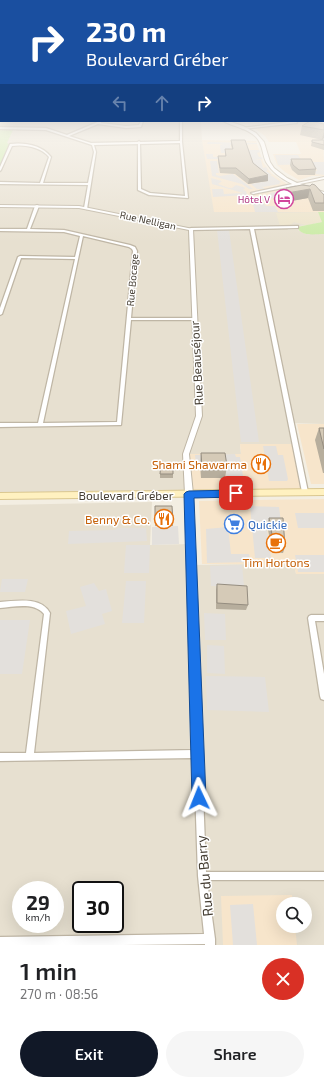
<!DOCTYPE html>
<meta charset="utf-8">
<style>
:root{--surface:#fff;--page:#f6f6f6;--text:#202124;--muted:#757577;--accent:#111827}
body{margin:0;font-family:"Exo 2",sans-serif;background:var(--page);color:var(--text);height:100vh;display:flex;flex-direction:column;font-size:15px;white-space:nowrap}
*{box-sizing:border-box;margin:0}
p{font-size:13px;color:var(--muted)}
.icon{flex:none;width:22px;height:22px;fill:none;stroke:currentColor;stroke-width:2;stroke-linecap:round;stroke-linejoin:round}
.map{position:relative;height:945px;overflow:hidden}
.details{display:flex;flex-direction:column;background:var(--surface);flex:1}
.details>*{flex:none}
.guide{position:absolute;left:0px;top:0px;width:324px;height:122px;box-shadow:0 4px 16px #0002;background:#1a4fa0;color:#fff;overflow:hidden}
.tools{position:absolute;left:276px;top:897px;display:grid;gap:8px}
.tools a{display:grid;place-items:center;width:36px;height:36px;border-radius:50%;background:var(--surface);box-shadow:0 4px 16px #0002;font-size:20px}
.speed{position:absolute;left:12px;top:881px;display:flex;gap:8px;font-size:20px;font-weight:700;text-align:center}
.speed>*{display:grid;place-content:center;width:52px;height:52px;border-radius:50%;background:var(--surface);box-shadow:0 4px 16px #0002;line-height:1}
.speed small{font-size:10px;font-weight:400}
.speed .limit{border:2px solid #111;border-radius:6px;background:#fff;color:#111}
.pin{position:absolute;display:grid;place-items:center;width:34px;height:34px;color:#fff;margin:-17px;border-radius:8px;box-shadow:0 2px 6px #0006}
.me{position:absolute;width:44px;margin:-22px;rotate:358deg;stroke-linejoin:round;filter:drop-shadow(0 0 3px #0008)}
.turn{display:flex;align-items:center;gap:14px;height:84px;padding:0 20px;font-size:18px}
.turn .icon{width:52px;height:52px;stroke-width:2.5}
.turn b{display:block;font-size:28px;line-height:34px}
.lanes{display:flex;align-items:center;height:38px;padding:0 20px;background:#0003;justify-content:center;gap:20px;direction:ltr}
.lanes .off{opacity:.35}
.round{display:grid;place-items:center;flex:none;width:42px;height:42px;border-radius:21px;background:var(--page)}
.headline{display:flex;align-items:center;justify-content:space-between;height:68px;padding:0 20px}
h1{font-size:24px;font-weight:600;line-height:30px}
.primary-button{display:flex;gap:8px;margin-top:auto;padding:8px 20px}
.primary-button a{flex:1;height:46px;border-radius:24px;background:var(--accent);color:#fff;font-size:16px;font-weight:600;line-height:46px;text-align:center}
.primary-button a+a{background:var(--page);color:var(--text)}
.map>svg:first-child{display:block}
</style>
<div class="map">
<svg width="324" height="945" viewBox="0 0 324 945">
<rect width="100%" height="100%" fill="#f3eee2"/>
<path fill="#e7e0d0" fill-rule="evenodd" d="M0,110L1,121H201L202,140L255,212H318L314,224L287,228L288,230H298L306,234H324V424L291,423L296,444H240L241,454H186L189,494L0,496V170L11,145L7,144L0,128Z
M152,502L150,545L191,544L192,565L256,564L257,566L294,565L296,574H324V945H0V505ZM21,890H55V924H21ZM81,890H115V924H81ZM283,904H305V926H283Z"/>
<path fill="#f7e5cb" d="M323,116L324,176H312L299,180L285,172L277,165L273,154H301L296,142H269L265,136L254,128L302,124L301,121H323Z
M202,140L256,141L263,162L271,173L287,184L324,196V212H214Z
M297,424H324V484H311Z
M240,444H296L305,492L189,494L186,454H241Z
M324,499V574H296L294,565L256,566V564H202L199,501Z
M292,895L293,904H283V926H295L297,945H223L221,896Z"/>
<path fill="#ede4cb" d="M318,212L323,222L306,225L294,222L289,226H280L276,213Z"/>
<path fill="#cbeba7" d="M0,128H14L7,143L11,145L0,170Z
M318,212H324V234C315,234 301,237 297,227L322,222Z"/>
<path fill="#e3e0dc" d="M208,142L257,143V144L227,145H230L231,150H259L260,152L257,153L259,157H261L262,159L255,160H261L263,168L266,167L268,170L266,171L272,175L270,176H272L281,182L279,183L280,184L263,187L261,186L265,189H257L251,184L267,181L252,169L250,159H207L206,154H213V157H248L242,153H221L220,145L223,144H207Z
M275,155H298L302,162H324V175L316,174L314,171H317L316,168H313L311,164L278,165Z
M210,161H217L219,173H216V175L220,176L233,174L253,189H249L242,184L212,176Z
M211,178L222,181L218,184L229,188H232L236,185L243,187L245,188L243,190L246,191L247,195L213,197L212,189H223L224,194L243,193L212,184Z
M294,189L295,194L261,200L266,206H275L278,212H255L252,200L253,198L265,197L271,195L270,193Z
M217,230H229L259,442H241Z
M263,446H276L278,455H283L288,479L287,481H269Z
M235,454L236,457H240L244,482H227L224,464H196L195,455Z
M250,506L279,507L281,522H266L271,558H255Z
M295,513H324V528H298Z
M178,526L179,544L152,545V527Z
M228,527L231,554H249L250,562L207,563L206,529Z
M118,528H146L147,541L68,544L69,531L115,530Z
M126,545H150L149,573H124Z
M295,555H324V572H298Z
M242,565L244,586H211L210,566Z
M2,579H28L25,592H0Z
M126,581H146L144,623H122Z
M94,583L99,591L106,589L112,611L102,614L105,624L71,634L66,611L86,606L80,587Z
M204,613L225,614L226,640H205Z
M0,620H30L22,674H0Z
M207,645L224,646L225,674L207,673Z
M206,676L265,677L269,712L207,710Z
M253,904L257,945H233L230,905Z"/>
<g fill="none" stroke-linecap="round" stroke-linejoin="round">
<defs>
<path id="minor" d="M100,121L101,122V123L126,126L139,125L141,121H143L141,127L126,128L98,124L69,136L91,143L138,142L139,141L140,142L180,141V121H182V142L188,198L149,195L138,190V144L94,145L96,152L87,209L84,208L88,185L0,184V182L40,183L49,157C41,147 24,144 12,146L1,170L0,171V167L10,144C24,142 42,145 51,157L43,183H88L94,152L92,145L46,130L0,129V127L46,128L67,135ZM180,143L185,196L150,193L141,189L140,144Z
M296,121L297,123L243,129L242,128Z
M297,183H298V185L253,194L251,193Z
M37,205L39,206L30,229L64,230L130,245L135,247L137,251L131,318H194L196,319L194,320H131L121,425L0,427V423H38L75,259L21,258L2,314L0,315V308L18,257L20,256L75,257L80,236L64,232L0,231V229H27L35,206ZM83,236L129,247L132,249L133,251L117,422L43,423Z
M297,226H298V228L254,229L308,492L307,494H303L302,492L250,229L191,230L189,229L191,228Z
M187,492H191L192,494L206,872H324V880H207L215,939V945H205V944L123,945H0V937L204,934L198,876L194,758L0,761V753H26L44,614C34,602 14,607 0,608V602C16,601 41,596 50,613L34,753L194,750L186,494Z
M311,615H324V621H315L324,674V700L321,699L320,696L308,618L309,616Z"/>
<path id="tertiary" d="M223,121H228L243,126L256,133L264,142L270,162L274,168L287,178L297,183L324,177V179L300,184L324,192V194C303,189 278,182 266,162C262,154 263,144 256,137C247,128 234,127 223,121Z
M0,205L79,206L193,229L202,416L189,454L193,494L192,496H186L185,494L183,454L196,416L189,230L79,208L0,207Z"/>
<path id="secondary" d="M324,489V495L0,499V493Z"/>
</defs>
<use href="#minor" stroke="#bfb6a5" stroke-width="2.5"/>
<use href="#tertiary" stroke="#bfb6a5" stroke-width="2"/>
<use href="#secondary" stroke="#dac790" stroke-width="2"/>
<use href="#minor" fill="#fff" fill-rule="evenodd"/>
<use href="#tertiary" fill="#fff" fill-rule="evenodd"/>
<use href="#secondary" fill="#fff1c0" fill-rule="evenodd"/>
</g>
<path fill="#b7ae9d" d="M324,124V138L322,140L300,135L302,126Z
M231,140L253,163L268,175V181L248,184L235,174L220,173L218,161V156H225V149H232L231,145Z
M312,140H324V150L311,146Z
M291,159L316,169L315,175H298L292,170L290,165Z
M302,185L324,195V211H313L308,198L286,202L285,196L286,188Z
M319,428H324V473H323L315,440Z
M201,453L227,466L225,478H201L200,464Z
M173,468V478H160V474Z
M155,506L173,520V526H155Z
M269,518L285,547L283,553L272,552L267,524Z
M217,584L248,605L246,610L216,609V590Z"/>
<path fill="#958d80" d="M324,130V138L322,140Z
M268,175V181L248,184L249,179Z
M310,189L308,198L286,202L287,193Z"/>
<path fill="#d5cab7" stroke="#958d80" d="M310,121L324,124V130L302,126Z
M231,140H245L253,163L268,175L249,179L236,168H220L218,156H226L225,149H233Z
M312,140H324V145L312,142Z
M291,159H311L316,169L299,170L293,165Z
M312,184L315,185L324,195V203H315L310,189L287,193L286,188L302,185L310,186Z
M319,428H324V449Z
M201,453H225L227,466L202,467Z
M161,463H171V468H173V474H160Z
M155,506H172L173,520H155Z
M269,518H283L285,547L274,546Z
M217,584L247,586L248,605L217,603Z"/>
<linearGradient id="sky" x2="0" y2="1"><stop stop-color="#88beed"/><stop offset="0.45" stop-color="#faf7f2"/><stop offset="1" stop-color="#faf7f2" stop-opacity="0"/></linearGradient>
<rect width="324" height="242" fill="url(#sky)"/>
<path fill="#1a73e8" stroke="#114b97" d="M236,490L239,491L240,493L239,496L236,497L194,498L206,798L204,803L199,805L194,803L192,798L184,494L186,492L189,491Z"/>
<defs>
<symbol id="hotel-ring" viewBox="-11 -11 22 22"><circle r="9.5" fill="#fff" stroke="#d1479c" stroke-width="1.5"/><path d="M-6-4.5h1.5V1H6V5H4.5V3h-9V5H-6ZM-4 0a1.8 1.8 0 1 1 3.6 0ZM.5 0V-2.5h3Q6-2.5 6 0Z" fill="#d1479c"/></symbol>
<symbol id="restaurant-ring" viewBox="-11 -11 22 22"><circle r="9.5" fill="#fff" stroke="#e8710a" stroke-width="1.5"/><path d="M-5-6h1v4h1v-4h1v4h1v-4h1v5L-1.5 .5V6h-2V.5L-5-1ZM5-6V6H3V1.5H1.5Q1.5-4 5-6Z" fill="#e8710a"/></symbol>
<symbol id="supermarket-ring" viewBox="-11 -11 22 22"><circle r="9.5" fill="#fff" stroke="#3f7fe0" stroke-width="1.5"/><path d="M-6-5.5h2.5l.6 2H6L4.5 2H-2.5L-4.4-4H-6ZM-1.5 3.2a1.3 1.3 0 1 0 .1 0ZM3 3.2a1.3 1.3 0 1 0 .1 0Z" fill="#3f7fe0"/></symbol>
<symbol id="cafe-ring" viewBox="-11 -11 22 22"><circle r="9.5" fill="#fff" stroke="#e8710a" stroke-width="1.5"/><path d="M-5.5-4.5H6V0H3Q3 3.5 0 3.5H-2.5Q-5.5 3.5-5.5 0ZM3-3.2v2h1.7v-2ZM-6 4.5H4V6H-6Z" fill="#e8710a"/></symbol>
</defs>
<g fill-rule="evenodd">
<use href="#hotel-ring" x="273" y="188" width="22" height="22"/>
<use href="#restaurant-ring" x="250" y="453" width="22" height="22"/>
<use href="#restaurant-ring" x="153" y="508" width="22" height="22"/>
<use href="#supermarket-ring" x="223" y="513" width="22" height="22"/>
<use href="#cafe-ring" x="265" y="532" width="22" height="22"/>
</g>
<g text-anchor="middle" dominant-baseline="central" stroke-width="3" stroke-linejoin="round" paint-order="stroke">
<g font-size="10" fill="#b23c85" stroke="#fff" text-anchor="end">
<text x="270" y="199">Hôtel V</text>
</g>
<g font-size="10" fill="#453e33" stroke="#fff">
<text transform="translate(148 220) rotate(12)">Rue Nelligan</text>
<text transform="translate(132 280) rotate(-85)">Rue Bocage</text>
</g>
<g font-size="12" fill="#453e33" stroke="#fff">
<text transform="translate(196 363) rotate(-93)">Rue Beauséjour</text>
<text x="126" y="495">Boulevard Gréber</text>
</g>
<g font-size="12" fill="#c56008" stroke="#fff" text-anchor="end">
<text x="247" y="464">Shami Shawarma</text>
<text x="150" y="519">Benny &amp; Co.</text>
<text x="276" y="562" text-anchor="middle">Tim Hortons</text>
</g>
<g font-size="12" fill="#366cbe" stroke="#fff" text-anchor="start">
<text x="248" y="524">Quickie</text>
</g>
<g font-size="14" fill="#453e33" stroke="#fff">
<text transform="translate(204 876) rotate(-95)">Rue du Barry</text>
</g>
</g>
</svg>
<div class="tools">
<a><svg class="icon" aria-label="search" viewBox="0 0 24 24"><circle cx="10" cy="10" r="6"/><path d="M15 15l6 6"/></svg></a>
</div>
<div class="speed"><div>29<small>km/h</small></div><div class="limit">30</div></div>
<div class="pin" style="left:236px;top:493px;background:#d93025"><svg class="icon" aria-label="arrive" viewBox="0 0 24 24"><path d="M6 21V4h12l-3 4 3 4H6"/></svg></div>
<svg class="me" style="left:199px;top:798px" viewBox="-20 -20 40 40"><path d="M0-17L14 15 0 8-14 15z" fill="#1a73e8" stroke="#fff" stroke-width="4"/></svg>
<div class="guide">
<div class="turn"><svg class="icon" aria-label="right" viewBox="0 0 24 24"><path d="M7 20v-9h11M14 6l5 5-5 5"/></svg><div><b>230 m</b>Boulevard Gréber</div></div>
<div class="lanes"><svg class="icon off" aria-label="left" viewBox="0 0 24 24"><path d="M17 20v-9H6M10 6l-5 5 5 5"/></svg><svg class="icon off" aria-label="ahead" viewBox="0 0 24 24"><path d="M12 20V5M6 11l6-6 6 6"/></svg><svg class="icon" aria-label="right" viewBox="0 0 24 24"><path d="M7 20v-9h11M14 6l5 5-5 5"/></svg></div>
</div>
</div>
<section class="details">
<div class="headline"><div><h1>1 min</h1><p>270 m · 08:56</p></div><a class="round" style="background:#d93025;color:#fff"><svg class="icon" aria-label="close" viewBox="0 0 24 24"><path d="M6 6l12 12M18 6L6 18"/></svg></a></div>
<div class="primary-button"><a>Exit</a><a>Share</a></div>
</section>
